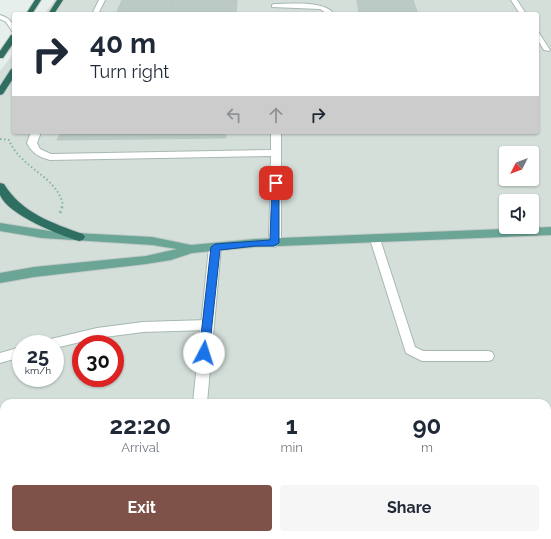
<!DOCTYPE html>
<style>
:root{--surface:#fff;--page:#f6f6f7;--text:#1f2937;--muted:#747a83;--accent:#7f5249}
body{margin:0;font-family:Raleway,sans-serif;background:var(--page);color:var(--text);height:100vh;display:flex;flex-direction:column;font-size:15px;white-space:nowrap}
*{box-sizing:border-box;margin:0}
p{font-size:13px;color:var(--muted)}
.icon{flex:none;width:22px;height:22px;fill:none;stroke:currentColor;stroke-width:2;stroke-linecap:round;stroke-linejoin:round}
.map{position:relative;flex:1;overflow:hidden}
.details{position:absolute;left:0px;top:399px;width:551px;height:140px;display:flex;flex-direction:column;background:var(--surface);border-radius:12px 12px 0 0;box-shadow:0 1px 3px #0004}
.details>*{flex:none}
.top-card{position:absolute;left:12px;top:12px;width:527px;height:122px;border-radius:4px;box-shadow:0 1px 3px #0004;background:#fff;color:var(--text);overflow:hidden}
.needle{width:26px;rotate:228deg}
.controls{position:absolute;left:499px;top:146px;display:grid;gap:8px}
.controls a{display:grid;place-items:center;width:40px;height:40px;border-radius:4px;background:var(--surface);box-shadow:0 1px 3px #0004;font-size:20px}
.speed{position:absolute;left:12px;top:335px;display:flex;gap:8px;font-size:20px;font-weight:700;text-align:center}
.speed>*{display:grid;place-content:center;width:52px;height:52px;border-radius:50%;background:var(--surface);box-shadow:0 1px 3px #0004;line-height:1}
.speed small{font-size:10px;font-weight:400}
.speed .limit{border:6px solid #d22;background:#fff;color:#111}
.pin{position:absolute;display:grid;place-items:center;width:34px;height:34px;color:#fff;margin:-17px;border-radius:8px;box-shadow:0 2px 6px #0006}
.me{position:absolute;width:44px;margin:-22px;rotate:5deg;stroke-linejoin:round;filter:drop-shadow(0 0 3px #0008)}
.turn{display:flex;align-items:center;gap:14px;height:84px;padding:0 12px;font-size:18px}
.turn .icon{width:52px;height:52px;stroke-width:2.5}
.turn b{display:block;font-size:28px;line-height:34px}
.lanes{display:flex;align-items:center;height:38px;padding:0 12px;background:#0003;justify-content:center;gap:20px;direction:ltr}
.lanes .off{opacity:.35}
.eta{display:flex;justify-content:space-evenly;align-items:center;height:68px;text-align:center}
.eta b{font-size:24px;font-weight:700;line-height:28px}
.primary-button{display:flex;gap:8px;margin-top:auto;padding:8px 12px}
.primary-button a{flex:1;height:46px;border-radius:4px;background:var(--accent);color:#fff;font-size:16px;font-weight:700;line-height:46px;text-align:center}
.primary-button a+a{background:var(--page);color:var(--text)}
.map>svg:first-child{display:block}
</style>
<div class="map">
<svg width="551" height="539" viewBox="0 0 551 539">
<rect width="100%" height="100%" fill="#e6efeb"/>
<path fill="#d4dfda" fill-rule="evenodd" d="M55,0H551V539H0V71L14,53V132H537V14H44ZM506,153H532V179H506ZM506,201H532V227H506ZM21,344H55V378H21ZM81,344H115V378H81ZM4,403H547V535H4Z"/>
<path fill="#bbcac4" stroke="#b8c9c2" d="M122,0H173L170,14H116Z
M173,0H237L236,14H170Z
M357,0H413L418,14H359Z
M61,132H225L226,138L57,140Z
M547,409H551V539H444L443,535H547Z
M4,457V535H15L0,536V458Z"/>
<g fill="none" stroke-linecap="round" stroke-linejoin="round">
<defs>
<path id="lane" d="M511,0H517L526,14H520Z
M0,15C9,18 14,22 14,32L12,31L6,22L0,19Z
M537,32L539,33L550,50L549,51L544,50L537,39Z
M375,236L380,239L415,347L423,351H488L492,352L494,356L492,360L488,361H422L406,353L370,239Z
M207,320L211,322L212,325L211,328L207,330L143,332L97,338L55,348V344H45L47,341L51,339L97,328L143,322Z
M21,347V357L0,363V353Z"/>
<path id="street" d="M99,0H105L98,14H92Z
M274,4C291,4 324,0 334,14H328L320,9L272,7V5Z
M31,132H41L37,143L40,149L51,154L271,150V132H281V243L275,247L269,243L271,156L50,160C39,157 32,153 27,143Z
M215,243L219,244L221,247L207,403H193L209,247L211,244Z
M180,535H198V539H180Z"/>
<path id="primary" d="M0,223L56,232L152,237L191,245L255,239L551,227V235L255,247L192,253L171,260L146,264L34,277L0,283V273L34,267L146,256L177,249L152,245L42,238L0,231Z"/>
<path id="highway" d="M35,0H41L32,14H26Z
M57,0H63L54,14H48Z
M11,35H14V42L3,58H0V51Z
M11,69H14V77L3,94L0,95V86Z
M0,183L4,184C22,213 52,223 83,234L85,237L83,240L79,241C59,235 8,215 0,195C0,192 0,186 0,183Z"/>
</defs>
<use href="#lane" stroke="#a8b8b2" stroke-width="2"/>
<use href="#street" stroke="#a8b8b2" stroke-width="2"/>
<use href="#primary" stroke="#c2cac8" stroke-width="2"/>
<use href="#highway" stroke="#c2cac8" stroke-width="2"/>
<path stroke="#86b3a5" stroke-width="2" stroke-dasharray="1.5 2.5" stroke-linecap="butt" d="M0,139L9,140C20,168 57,176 63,205"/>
<path stroke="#86b3a5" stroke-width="2.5" stroke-dasharray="2 3" stroke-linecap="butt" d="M60,213L63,204"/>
<use href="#lane" fill="#fff" fill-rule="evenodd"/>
<use href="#street" fill="#fff" fill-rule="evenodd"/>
<use href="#primary" fill="#6aa596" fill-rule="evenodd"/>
<use href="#highway" fill="#2f6f62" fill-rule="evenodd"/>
</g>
<path fill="#1a73e8" stroke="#114b97" d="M276,180L279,183V243L274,246H255L220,250L209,353L208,356H201L199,353L211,247L215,244L270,240L272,183Z"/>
</svg>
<div class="controls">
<a><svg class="needle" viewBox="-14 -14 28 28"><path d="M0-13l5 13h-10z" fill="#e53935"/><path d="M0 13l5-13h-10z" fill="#747a83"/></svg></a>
<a><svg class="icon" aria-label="sound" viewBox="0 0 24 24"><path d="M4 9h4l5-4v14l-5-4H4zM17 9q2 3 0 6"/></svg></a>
</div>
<div class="speed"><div>25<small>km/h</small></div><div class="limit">30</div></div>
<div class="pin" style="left:276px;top:183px;background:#d93025"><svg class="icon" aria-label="arrive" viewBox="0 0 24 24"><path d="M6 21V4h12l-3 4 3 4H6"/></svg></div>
<svg class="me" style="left:204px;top:353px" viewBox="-20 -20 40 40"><circle r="19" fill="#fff"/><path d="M0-13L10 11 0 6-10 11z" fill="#1a73e8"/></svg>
<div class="top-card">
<div class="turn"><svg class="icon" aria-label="right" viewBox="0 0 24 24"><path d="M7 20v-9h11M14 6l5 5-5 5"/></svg><div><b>40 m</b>Turn right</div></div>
<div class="lanes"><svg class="icon off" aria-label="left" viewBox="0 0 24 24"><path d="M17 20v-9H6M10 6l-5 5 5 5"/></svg><svg class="icon off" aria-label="ahead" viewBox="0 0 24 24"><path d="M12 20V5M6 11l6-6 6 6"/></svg><svg class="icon" aria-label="right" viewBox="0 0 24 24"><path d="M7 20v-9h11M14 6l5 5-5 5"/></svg></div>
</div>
<section class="details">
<div class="eta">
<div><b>22:20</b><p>Arrival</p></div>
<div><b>1</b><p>min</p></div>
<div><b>90</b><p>m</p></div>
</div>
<div class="primary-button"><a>Exit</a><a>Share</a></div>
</section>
</div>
